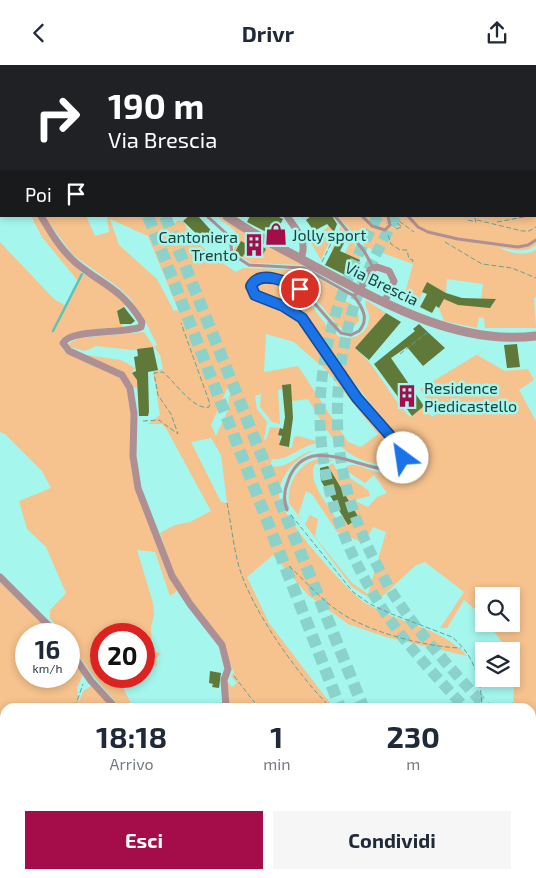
<!DOCTYPE html>
<html lang="it">
<style>
:root{--surface:#fff;--page:#f6f6f7;--text:#1f2937;--muted:#747a83;--accent:#a40d49}
body{margin:0;font-family:"Exo 2",sans-serif;background:var(--page);color:var(--text);height:100vh;display:flex;flex-direction:column;font-size:19px;white-space:nowrap}
*{box-sizing:border-box;margin:0}
p{font-size:16px;color:var(--muted)}
.icon{flex:none;width:28px;height:28px;fill:none;stroke:currentColor;stroke-width:2;stroke-linecap:round;stroke-linejoin:round}
.map{position:relative;flex:1;overflow:hidden}
.drawer{position:absolute;left:0px;top:638px;width:536px;height:176px;display:flex;flex-direction:column;background:var(--surface);border-radius:15px 15px 0 0;box-shadow:0 2px 8px #0003}
.drawer>*{flex:none}
.guide{position:absolute;left:0px;top:0px;width:536px;height:152px;box-shadow:0 2px 8px #0003;background:#202124;color:#fff;overflow:hidden}
.tools{position:absolute;left:475px;top:522px;display:grid;gap:10px}
.tools a{display:grid;place-items:center;width:45px;height:45px;border-radius:0px;background:var(--surface);box-shadow:0 2px 8px #0003;font-size:25px}
.speed{position:absolute;left:15px;top:558px;display:flex;gap:10px;font-size:25px;font-weight:700;text-align:center}
.speed>*{display:grid;place-content:center;width:65px;height:65px;border-radius:50%;background:var(--surface);box-shadow:0 2px 8px #0003;line-height:1}
.speed small{font-size:12px;font-weight:400}
.speed .limit{border:8px solid #d22;background:#fff;color:#111}
.pin{position:absolute;display:grid;place-items:center;width:42px;height:42px;color:#fff;margin:-21px;border:2px solid #fff;border-radius:50%;box-shadow:0 1px 5px #0007}
.me{position:absolute;width:55px;margin:-28px;rotate:329deg;stroke-linejoin:round;filter:drop-shadow(0 0 4px #0008)}
.turn{display:flex;align-items:center;gap:18px;height:105px;padding:0 25px;font-size:22px}
.turn .icon{width:65px;height:65px;stroke-width:2.5}
.turn b{display:block;font-size:35px;line-height:42px}
.then{display:flex;align-items:center;height:48px;padding:0 25px;background:#0003;gap:10px;font-size:19px}
.eta{display:flex;justify-content:space-evenly;align-items:center;height:85px;text-align:center}
.eta b{font-size:30px;font-weight:700;line-height:35px}
.action{display:flex;gap:10px;margin-top:auto;padding:10px 25px}
.action a{flex:1;height:58px;border-radius:0px;background:var(--accent);color:#fff;font-size:20px;font-weight:700;line-height:58px;text-align:center}
.action a+a{background:var(--page);color:var(--text)}
header{display:flex;justify-content:space-between;align-items:center;height:65px;padding:0 25px;background:var(--surface);font-size:22px;font-weight:700}
.map>svg:first-child{display:block}
</style>
<header><svg class="icon" aria-label="back" viewBox="0 0 24 24"><path d="M15 5l-7 7 7 7"/></svg>Drivr<svg class="icon" aria-label="share" viewBox="0 0 24 24"><path d="M12 15V3M7 8l5-5 5 5M5 13v7h14v-7"/></svg></header>
<div class="map">
<svg width="536" height="813" viewBox="0 0 536 813">
<rect width="100%" height="100%" fill="#a5f6ed"/>
<path fill="#f6c28d" fill-rule="evenodd" d="M211,0H448L447,1Z
M504,0H536V180C523,189 514,184 500,183C511,189 525,191 536,185V232L534,233L536,263H485L484,253L479,252L477,263L444,256L439,243L444,234L479,242L492,241L495,235H481L483,219L447,214L446,228L427,217L417,240L403,235L413,199L366,182L338,152L335,154L332,151H535V1Z
M31,151H40L82,209L90,212L128,239L117,246L120,259L122,258L123,262C109,263 66,264 59,277L61,282L68,289L121,312L131,330L132,401L178,525L170,531L155,487L137,485L153,538L154,550L151,562L152,585L161,589L156,593L157,601L144,600V569H101V611H118L130,637L136,642H120C108,628 69,585 69,569H63L50,553V545L66,528L46,482L27,464L19,436L51,423L42,406L5,369L0,367V177L54,234L66,241L78,216L42,172Z
M44,151H86L95,171L109,167L107,151H158L172,161L178,155L183,156C187,161 187,166 190,170C204,185 219,196 236,207L243,203L303,205L339,225L342,235C353,238 359,244 359,256L351,264H343L337,260C316,234 305,215 270,210C262,209 253,208 248,215C241,241 286,241 302,258C315,272 322,291 333,306C352,335 375,360 398,386V393L395,398C386,402 377,399 368,397C336,387 324,361 308,334L292,336L291,319L282,320L283,324L278,325L280,359L272,357L260,342L261,329L255,331L257,344L267,357L264,374L266,375L270,362L280,363V380L292,383L294,372L298,371L327,379C303,374 293,396 272,394L270,401C288,405 298,388 315,385C297,393 280,408 279,430C279,450 346,525 364,537C396,558 442,562 467,591L386,572L348,559L308,530L273,490L247,512L269,558L333,642H228L226,615L232,622L237,618L231,611L234,608L220,572L185,527L172,504L160,468L175,460L190,457L211,446L167,365L162,359H148L160,350L153,306L163,304L160,290L154,282L133,285L96,281L85,286L70,282L69,278L79,273L144,267L154,282L157,280L144,253L129,232L118,222L73,190ZM110,154L148,171L193,281L178,245L174,246L157,214L119,180ZM266,269L294,277L327,306L378,369L361,382L348,377L298,301L264,307ZM238,317L229,331L228,345L216,371L211,360L227,324ZM211,373L221,390L227,438L221,437L191,377Z
M217,151H222L248,170L305,200L251,198L233,186L237,178L235,166Z
M329,161L334,167L321,195L310,176Z
M341,161C348,171 361,183 360,195L351,192L343,209L339,204L349,179L338,175L332,187V184Z
M264,216C315,219 310,254 342,273C357,275 370,266 369,251C368,244 364,241 366,235L386,248L355,283C378,302 389,331 410,352L424,341L432,352L438,347L435,342L433,344L420,324L491,281L477,290L505,306L528,304L534,315L519,325L536,356V813H470V809H531V642H513L515,606L511,586H508L489,559H511V531H484V552L464,535L447,563H440L464,527L425,497L416,500L376,537L352,522L289,438C286,412 308,387 334,395L315,399C306,415 328,440 336,453L342,450L348,459L359,453L328,401L333,398L336,404L368,425L370,431L353,435L368,442L377,432L387,428L374,410L365,418L347,406L346,402C359,393 381,419 402,404C409,399 409,393 408,386L337,296L303,246L293,240L266,232L260,228L257,220ZM306,426L312,429L337,467L364,478L373,462L386,467L368,529L352,518L315,472L318,454L310,450L305,459L298,451Z
M86,290L121,295L135,303L132,308L137,315V323L134,322L122,306L85,291Z
M0,517L53,569H26V611H69V588L83,609L77,623L79,637L83,626L93,620L112,642H5V809H462L463,813H0Z"/>
<g fill="none" stroke-linecap="round" stroke-linejoin="round">
<path stroke="#5ec2b8" stroke-width="2.5" d="M53,266L82,209"/>
</g>
<path fill="#607939" d="M189,151H198L217,172L208,180L183,156Z
M250,151H277L283,154L274,171L247,157Z
M311,151H332L337,159L334,167L327,159L314,166L306,155Z
M251,175L266,184L261,193L257,191L256,193L246,187L242,192L235,187L241,176L248,180Z
M338,175L344,178L340,186L360,195L351,213L325,200Z
M427,217L446,228L462,233L496,234L490,243L458,240L444,234L439,243L436,241L432,248L420,242L427,229L422,227Z
M124,242L135,256L131,259H120L117,246Z
M386,248L401,257L369,295L355,283Z
M419,259L445,283L423,301L407,282L391,293L424,341L412,351L374,299L415,266L413,264Z
M517,279L520,302L507,303L504,280Z
M153,282L158,305L148,307L149,347L148,351H139L137,315L132,308L136,306L134,292L138,291L137,284Z
M291,319L293,353L289,382L279,380L282,371L278,370L280,363L283,364L285,352L282,320Z
M328,401L359,453L348,460L321,416L320,403Z
M210,606L221,608L219,623L212,622L213,619L209,618Z"/>
<g fill="none" stroke-linecap="round" stroke-linejoin="round">
<path stroke="#8ad2ca" stroke-width="11" stroke-dasharray="11 5.5" stroke-linecap="butt" d="M457,1L458,0
M476,1V0
M378,151C303,287 297,410 382,543C405,579 436,611 464,642
M396,151C380,181 362,214 352,247C327,338 333,419 378,502C384,513 390,525 397,535C423,574 455,608 486,642
M531,693L536,699
M531,718L536,724"/>
<path stroke="#8ad2ca" stroke-width="12" stroke-dasharray="12 6" stroke-linecap="butt" d="M88,0L89,1
M106,0V1
M148,151L340,642
M165,151L363,642
M412,809L413,813
M434,809L436,813"/>
<path stroke="#659f99" stroke-width="1" stroke-dasharray="5 2.5" stroke-linecap="butt" d="M67,0V1
M368,0L369,1
M434,1L435,0
M511,1L512,0
M535,60H536
M535,142H536
M468,155L476,157L474,151
M477,155L522,166H529L536,162
M497,157L529,151
M396,164L402,162L398,159L399,156L414,167
M388,170L391,179L400,185H407L409,194L413,195L412,199
M445,177L482,199L512,203L536,213
M322,197L338,164
M400,289L429,266
M143,356L159,355L178,369L171,349L158,330L154,308L163,307C174,316 194,346 209,342L210,339L181,258
M227,438C231,458 233,478 238,498C249,542 298,610 330,642
M291,450L353,527L370,539L389,548L452,572C474,590 481,614 482,642
M289,501C304,515 318,531 334,543C363,566 425,582 461,583
M234,611L258,642
M75,642L83,619
M144,809L145,813
M239,809L240,813
M466,809V813
M281,813L282,809
M412,813L414,809"/>
<path stroke="#ad8f94" stroke-width="3" d="M344,0V1
M0,29L1,30
M535,87H536
M535,120H536
M207,151L230,172L232,189L249,200L304,203L354,231L359,226
M335,151L364,186L373,202
M362,151L372,161L385,165L390,160L388,151
M408,151L418,162L428,167L458,174L518,182L528,180L536,175
M287,445C283,435 284,426 288,416C310,353 389,431 403,393L400,382L357,333L302,253L283,241L255,230L251,221C256,212 263,212 271,213C307,220 317,244 341,268L351,270L359,266C370,254 362,242 354,231"/>
<path stroke="#ad8f94" stroke-width="7" d="M131,0L132,1
M0,94L1,95
M41,151C51,168 61,185 76,198C104,221 121,223 142,257L141,262C123,269 70,264 63,278L69,286L122,310L130,323L134,349L133,391L138,423L172,511L190,539L222,580L228,604L224,615L226,642
M287,151C297,166 308,176 301,193
M360,225L370,205L377,202L389,206L394,216L384,238
M0,512L57,569
M69,584L91,616L115,642"/>
<path stroke="#ad8f94" stroke-width="9" d="M0,6L1,8
M227,151C253,170 283,184 310,199C378,235 455,281 536,271"/>
</g>
<g fill="none" stroke-linecap="round" stroke-linejoin="round">
<defs>
<path id="route" d="M300,224C288,217 260,204 251,221L255,230L283,241L302,253L357,333L400,382L403,393"/>
</defs>
<use href="#route" stroke="#114b97" stroke-width="12"/>
<use href="#route" stroke="#1a73e8" stroke-width="9"/>
</g>
<defs>
<symbol id="shop-bare" viewBox="-9 -9 18 18"><path d="M-5-2.5h2.3a2.7 3.5 0 0 1 5.4 0H5L5.5 6h-11ZM-1.5-2.5h3a1.5 2.3 0 0 0-3 0Z" fill="#a40d49" stroke="#a5f6ed" stroke-width="2.5" paint-order="stroke"/></symbol>
<symbol id="building-bare" viewBox="-9 -9 18 18"><path d="M-4-6H4V6H1V3H-1V6H-4ZM-2.5-4.3h1.7v1.8h-1.7ZM.8-4.3h1.7v1.8H.8ZM-2.5-1h1.7V.8h-1.7ZM.8-1h1.7V.8H.8Z" fill="#a40d49" stroke="#a5f6ed" stroke-width="2.5" paint-order="stroke"/></symbol>
</defs>
<g fill-rule="evenodd">
<use href="#shop-bare" x="260" y="153" width="32" height="32"/>
<use href="#building-bare" x="238" y="164" width="32" height="32"/>
<use href="#building-bare" x="391" y="315" width="32" height="32"/>
</g>
<g text-anchor="middle" dominant-baseline="central" stroke-width="5" stroke-linejoin="round" paint-order="stroke">
<g font-size="16" fill="#1f413d" stroke="#a5f6ed" text-anchor="start">
<text x="292" y="169">Jolly sport</text>
<text x="238" y="171" text-anchor="end">Cantoniera<tspan x="238" dy="18">Trento</tspan></text>
<text x="424" y="322">Residence<tspan x="424" dy="18">Piedicastello</tspan></text>
</g>
<g font-size="16" fill="#1f413d" stroke="#a5f6ed">
<text transform="translate(382 218) rotate(26)">Via Brescia</text>
</g>
</g>
</svg>
<div class="tools">
<a><svg class="icon" aria-label="search" viewBox="0 0 24 24"><circle cx="10" cy="10" r="6"/><path d="M15 15l6 6"/></svg></a>
<a><svg class="icon" aria-label="layers" viewBox="0 0 24 24"><path d="M12 4l9 5-9 5-9-5zM3 14l9 5 9-5"/></svg></a>
</div>
<div class="speed"><div>16<small>km/h</small></div><div class="limit">20</div></div>
<div class="pin" style="left:300px;top:224px;background:#d93025"><svg class="icon" aria-label="arrive" viewBox="0 0 24 24"><path d="M6 21V4h12l-3 4 3 4H6"/></svg></div>
<svg class="me" style="left:403px;top:393px" viewBox="-20 -20 40 40"><circle r="19" fill="#fff"/><path d="M0-13L10 11 0 6-10 11z" fill="#1a73e8"/></svg>
<div class="guide">
<div class="turn"><svg class="icon" aria-label="right" viewBox="0 0 24 24"><path d="M7 20v-9h11M14 6l5 5-5 5"/></svg><div><b>190 m</b>Via Brescia</div></div>
<div class="then">Poi<svg class="icon" aria-label="arrive" viewBox="0 0 24 24"><path d="M6 21V4h12l-3 4 3 4H6"/></svg></div>
</div>
<section class="drawer">
<div class="eta">
<div><b>18:18</b><p>Arrivo</p></div>
<div><b>1</b><p>min</p></div>
<div><b>230</b><p>m</p></div>
</div>
<div class="action"><a>Esci</a><a>Condividi</a></div>
</section>
</div>
